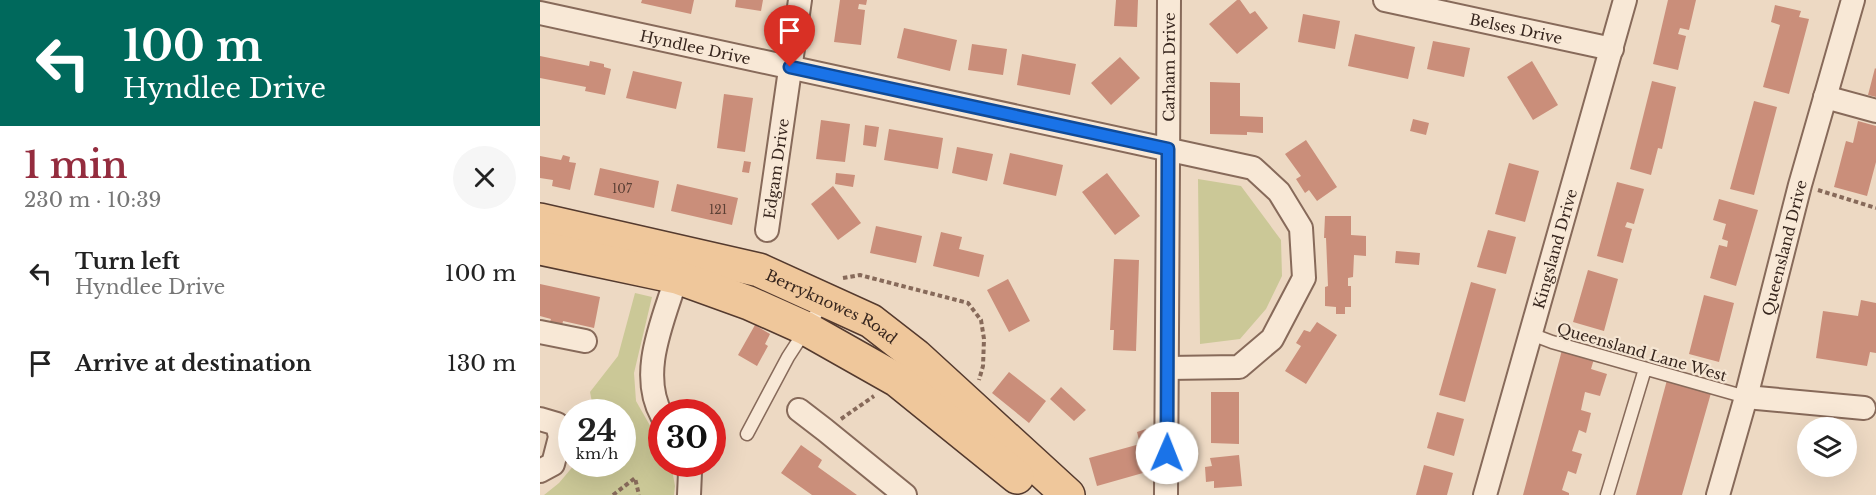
<!DOCTYPE html>
<meta charset="utf-8">
<style>
:root{--surface:#fff;--page:#f6f6f6;--text:#222;--muted:#767676;--accent:#942c3e}
body{margin:0;font-family:"Libre Baskerville",serif;background:var(--page);color:var(--text);height:100vh;display:flex;flex-direction:column;font-size:22px;white-space:nowrap}
*{box-sizing:border-box;margin:0}
p{font-size:20px;color:var(--muted)}
.icon{flex:none;width:33px;height:33px;fill:none;stroke:currentColor;stroke-width:2;stroke-linecap:round;stroke-linejoin:round}
.map{position:relative;flex:1;overflow:hidden}
.side{display:flex;flex-direction:column;background:var(--surface);width:540px}
.side>*{flex:none}
.guide{background:#00695c;color:#fff;overflow:hidden}
.buttons{position:absolute;left:1257px;top:417px;display:grid;gap:12px}
.buttons a{display:grid;place-items:center;width:60px;height:60px;border-radius:50%;background:var(--surface);box-shadow:0 6px 24px #0002;font-size:30px}
.speed{position:absolute;left:18px;top:399px;display:flex;gap:12px;font-size:30px;font-weight:700;text-align:center}
.speed>*{display:grid;place-content:center;width:78px;height:78px;border-radius:50%;background:var(--surface);box-shadow:0 6px 24px #0002;line-height:1}
.speed small{font-size:15px;font-weight:400}
.speed .limit{border:9px solid #d22;background:#fff;color:#111}
.pin{position:absolute;display:grid;place-items:center;width:51px;height:51px;color:#fff;margin:-62px -26px;border-radius:50% 50% 50% 0;rotate:-45deg;box-shadow:0 0 6px #0007}
.pin .icon{rotate:45deg}
.me{position:absolute;width:66px;margin:-33px;rotate:1deg;stroke-linejoin:round;filter:drop-shadow(0 0 4px #0008)}
.turn{display:flex;align-items:center;gap:21px;height:126px;padding:0 24px;font-size:27px}
.turn .icon{width:78px;height:78px;stroke-width:2.5}
.turn b{display:block;font-size:42px;line-height:51px}
.round{display:grid;place-items:center;flex:none;width:63px;height:63px;border-radius:32px;background:var(--page)}
.headline{display:flex;align-items:center;justify-content:space-between;height:102px;padding:0 24px}
h1{font-size:36px;font-weight:600;line-height:45px;color:var(--accent)}
ul{padding:0;list-style:none}
li{display:flex;align-items:center;gap:18px;height:90px;padding:0 24px}
li div{flex:1}
li b{display:block;font-size:22px}
li em{font-style:normal}
main{display:flex;flex:1;min-height:0}
.map>svg:first-child{display:block}
</style>
<main>
<section class="side">
<div class="guide">
<div class="turn"><svg class="icon" aria-label="left" viewBox="0 0 24 24"><path d="M17 20v-9H6M10 6l-5 5 5 5"/></svg><div><b>100 m</b>Hyndlee Drive</div></div>
</div>
<div class="headline"><div><h1>1 min</h1><p>230 m · 10:39</p></div><a class="round"><svg class="icon" aria-label="close" viewBox="0 0 24 24"><path d="M6 6l12 12M18 6L6 18"/></svg></a></div>
<ul>
<li><svg class="icon" aria-label="left" viewBox="0 0 24 24"><path d="M17 20v-9H6M10 6l-5 5 5 5"/></svg><div><b>Turn left</b><p>Hyndlee Drive</p></div><em>100 m</em></li>
<li><svg class="icon" aria-label="arrive" viewBox="0 0 24 24"><path d="M6 21V4h12l-3 4 3 4H6"/></svg><div><b>Arrive at destination</b></div><em>130 m</em></li>
</ul>
</section>
<div class="map">
<svg width="1336" height="495" viewBox="0 0 1336 495">
<rect width="100%" height="100%" fill="#edd9c3"/>
<path fill="#cbc897" d="M658,179L701,186L741,240L742,276L726,309L700,339L660,344Z
M95,293L112,297L94,373L96,401L121,445L122,464H131L135,486L134,495H4L19,483L35,464H82V412H54L50,392L78,356Z"/>
<path fill="#ca8e7a" d="M102,0H154L151,14L101,3Z
M196,0H223L221,11L195,7Z
M300,0H327L326,5L319,4L318,9L325,10L321,45L294,42Z
M576,0H598L597,27L574,26Z
M697,0H700L710,14L715,11L728,28L697,54L669,24Z
M1128,0H1156L1149,30L1140,28L1138,34L1146,36L1138,70L1113,64Z
M1235,5L1261,11L1259,17L1269,19L1249,94L1223,87L1240,25L1231,22Z
M763,14L800,21L795,49L758,42Z
M364,28L417,40L410,71L357,58Z
M815,34L875,47L868,79L808,66Z
M893,41L930,48L924,77L887,69Z
M432,44L467,49L463,75L428,70Z
M482,54L536,64L530,95L477,85Z
M0,56L49,66L50,61L64,64V67L71,69L65,95L45,91L46,87L0,78Z
M580,57L600,78L571,105L551,83Z
M992,61L1018,105L993,120L967,77Z
M1335,68L1336,69V97L1328,95Z
M93,71L142,82L136,109L86,98Z
M1112,81L1136,87L1122,149L1118,148L1111,175L1090,169Z
M670,82L700,83V116L723,117V133L707,132V135L670,134Z
M184,94L213,98L205,152L177,148Z
M1214,101L1237,107L1214,195L1190,189Z
M873,119L889,123L886,135L870,131Z
M281,120L310,124L305,162L276,159Z
M1318,121L1336,126V162L1327,196L1294,187L1306,141L1313,143Z
M325,125L339,127L336,147L323,145Z
M349,129L403,138L398,169L344,160Z
M766,140L797,187L777,201L769,190L765,193L756,179L761,176L745,154Z
M417,147L453,154L447,181L412,173Z
M470,153L523,165L516,196L463,184Z
M23,155L30,157L29,162L36,163L30,190L12,186L13,180L0,178V156L21,160Z
M204,161L211,162L209,173L202,172Z
M969,163L999,171L985,222L955,214Z
M60,168L119,181L114,208L54,195Z
M296,173L315,175L313,187L295,184Z
M567,173L600,216L575,235L542,192Z
M1077,182L1104,189L1094,224L1087,222L1085,227L1092,229L1083,263L1057,256Z
M137,184L198,198L192,225L131,211Z
M293,186L321,223L298,240L271,204Z
M1179,199L1218,210L1196,286L1170,278L1179,245L1187,247L1188,241L1182,239L1186,224L1173,220Z
M785,216H811V235L826,236V256L814,255L813,277L808,278V286H811V307H805V314H796V307L785,306V287L788,286L786,238H784Z
M336,226L382,236L376,263L330,253Z
M948,230L976,237L966,274L937,267Z
M401,232L422,237L419,249L444,255L439,277L393,266Z
M856,251L880,253L879,265L855,263Z
M574,259L599,260L596,351L573,350L574,330H570Z
M1048,270L1078,279L1064,331L1033,322Z
M468,279L490,321L469,332L447,290Z
M931,282L956,289L925,402L899,395Z
M0,284L60,297L54,328L23,321L22,326L9,324L11,319L0,316Z
M1164,295L1194,303L1179,362L1149,354Z
M1321,300L1336,303V353L1330,352L1327,366L1276,358L1283,311L1318,316Z
M777,322L797,335L766,384L745,371L761,346L756,343L764,330L770,332Z
M215,325L230,334L225,344L228,346L217,366L198,355Z
M1022,350L1054,359L1051,369L1067,374L1060,396L1045,392L1041,410L1051,413L1046,433L1039,430L1032,451L1042,454L1036,474L1028,471L1022,490L1029,493V495H983Z
M469,372L506,401L489,423L452,393Z
M1127,380L1171,393L1142,495H1096Z
M521,387L546,410L534,421L510,399Z
M671,392H699V444L671,443Z
M897,412L924,419L914,456L887,448Z
M606,429L617,469L557,486L549,458L600,444L597,432Z
M261,445L282,460L278,467L317,495H272L241,473Z
M699,455L702,486L674,488V481L666,482L665,467L672,466L670,458Z
M884,465L913,473L907,495H876Z"/>
<g fill="none" stroke-linecap="round" stroke-linejoin="round">
<defs>
<path id="lane" d="M991,334L1012,342L1206,397
M207,434L248,357L285,300
M1067,495L1105,369"/>
<g id="street">
<path id="s1" d="M845,0L1072,49"/>
<path id="s2" d="M0,13L713,168L739,192L761,228L764,278L732,339L699,367L628,368"/>
<path d="M1285,97L1336,111"/>
<path id="s3" d="M227,230L260,0"/>
<path d="M0,332L45,341"/>
<path d="M1206,397L1324,408"/>
<path d="M259,410L285,430L365,495"/>
<path d="M122,416C96,369 128,312 140,265"/>
<path d="M0,419L17,424L20,437L13,464L0,471"/>
<path d="M146,464L150,472L149,495"/>
<path id="s4" d="M626,495L629,0"/>
<path id="s5" d="M945,495L1085,0"/>
<path id="s6" d="M1178,495L1206,397L1260,185L1313,0"/>
</g>
<g id="primary">
<path id="s7" d="M0,220L219,270L331,321L376,356L528,495"/>
<path d="M0,248L137,277L209,303L265,328L357,380L477,477"/>
</g>
</defs>
<use href="#lane" stroke="#876a5a" stroke-width="15"/>
<use href="#street" stroke="#876a5a" stroke-width="26"/>
<use href="#primary" stroke="#543a2e" stroke-width="36"/>
<path stroke="#876a5a" stroke-width="4" stroke-dasharray="4.5 3" stroke-linecap="butt" d="M1278,190L1336,208
M303,278L320,275L428,303L441,320L444,339L443,366L439,380
M301,419L334,396
M73,495L95,478L99,495"/>
<use href="#lane" stroke="#f8e8d6" stroke-width="12"/>
<use href="#street" stroke="#f8e8d6" stroke-width="22"/>
<use href="#primary" stroke="#efc79b" stroke-width="33"/>
</g>
<g fill="none" stroke-linecap="round" stroke-linejoin="round">
<defs>
<path id="route" d="M250,67L628,149L627,453"/>
</defs>
<use href="#route" stroke="#114b97" stroke-width="15"/>
<use href="#route" stroke="#1a73e8" stroke-width="10"/>
</g>
<g text-anchor="middle" dominant-baseline="central" stroke-width="4.5" stroke-linejoin="round" paint-order="stroke">
<g font-size="12" fill="#5c4035">
<text x="82" y="188">107</text>
<text x="178" y="209">121</text>
</g>
<g font-size="15" fill="#37261e" stroke="#f5e5d2">
<text stroke="none"><textPath href="#s1" startOffset="134">Belses Drive</textPath></text>
<text stroke="none"><textPath href="#s2" startOffset="159">Hyndlee Drive</textPath></text>
<text stroke="none"><textPath href="#s4" startOffset="428">Carham Drive</textPath></text>
<text stroke="none"><textPath href="#s3" startOffset="62">Edgam Drive</textPath></text>
<text stroke="none"><textPath href="#s6" startOffset="256">Queensland Drive</textPath></text>
<text stroke="none"><textPath href="#s5" startOffset="256">Kingsland Drive</textPath></text>
<text stroke="none"><textPath href="#s7" startOffset="306">Berryknowes Road</textPath></text>
<text transform="translate(1102 352) rotate(16)">Queensland Lane West</text>
</g>
</g>
</svg>
<div class="buttons">
<a><svg class="icon" aria-label="layers" viewBox="0 0 24 24"><path d="M12 4l9 5-9 5-9-5zM3 14l9 5 9-5"/></svg></a>
</div>
<div class="speed"><div>24<small>km/h</small></div><div class="limit">30</div></div>
<div class="pin" style="left:250px;top:67px;background:#d93025"><svg class="icon" aria-label="arrive" viewBox="0 0 24 24"><path d="M6 21V4h12l-3 4 3 4H6"/></svg></div>
<svg class="me" style="left:627px;top:453px" viewBox="-20 -20 40 40"><circle r="19" fill="#fff"/><path d="M0-13L10 11 0 6-10 11z" fill="#1a73e8"/></svg>
</div>
</main>
